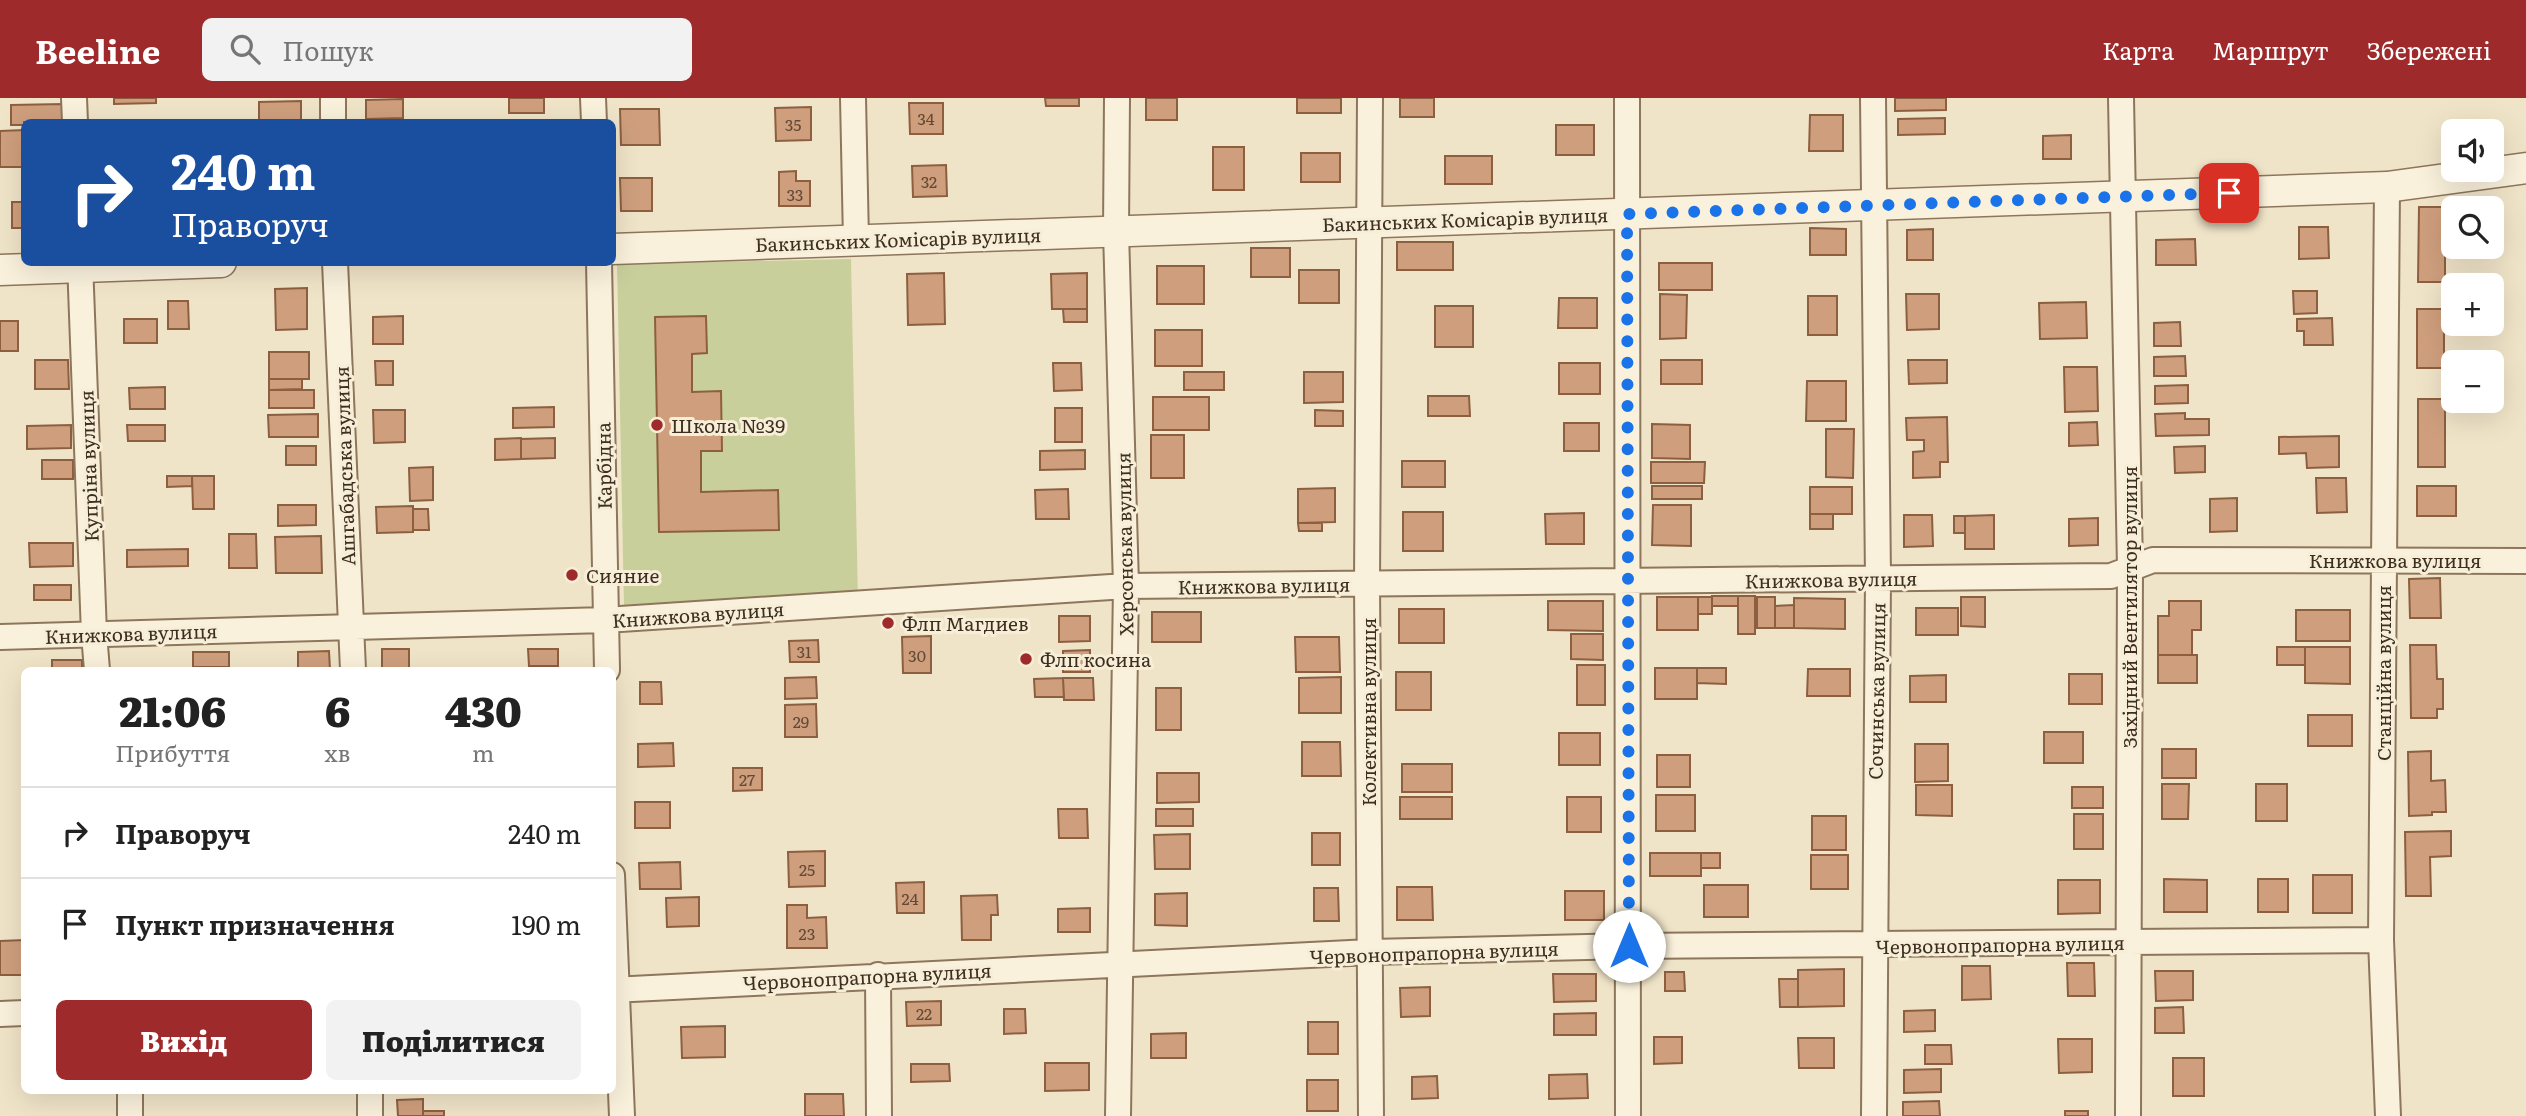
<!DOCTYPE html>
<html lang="uk">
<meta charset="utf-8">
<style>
:root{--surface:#fff;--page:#f2f2f2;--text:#222;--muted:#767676;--line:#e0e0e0;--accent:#9e2a2b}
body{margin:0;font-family:Literata,serif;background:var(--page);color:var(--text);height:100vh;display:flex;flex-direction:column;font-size:26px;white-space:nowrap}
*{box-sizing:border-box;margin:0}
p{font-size:23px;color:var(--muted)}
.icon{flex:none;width:38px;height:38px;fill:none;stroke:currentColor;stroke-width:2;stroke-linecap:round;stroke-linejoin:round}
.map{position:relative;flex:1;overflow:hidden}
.drawer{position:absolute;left:21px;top:569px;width:595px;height:427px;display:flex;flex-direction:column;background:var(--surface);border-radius:10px;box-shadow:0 7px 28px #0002}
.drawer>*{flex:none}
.banner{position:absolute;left:21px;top:21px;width:595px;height:147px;border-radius:10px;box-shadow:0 7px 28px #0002;background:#1a4fa0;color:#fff;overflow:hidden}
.fabs{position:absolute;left:2441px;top:21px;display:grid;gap:14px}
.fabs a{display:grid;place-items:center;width:63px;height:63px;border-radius:10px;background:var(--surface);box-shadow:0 7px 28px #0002;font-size:35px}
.pin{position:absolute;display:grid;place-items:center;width:60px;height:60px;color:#fff;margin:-30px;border-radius:14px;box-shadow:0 4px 10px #0006}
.me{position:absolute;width:77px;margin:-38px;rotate:0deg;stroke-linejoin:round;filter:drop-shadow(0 0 5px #0008)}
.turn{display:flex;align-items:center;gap:24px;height:147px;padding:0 35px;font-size:32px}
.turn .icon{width:91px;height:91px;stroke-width:2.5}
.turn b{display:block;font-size:49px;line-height:60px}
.eta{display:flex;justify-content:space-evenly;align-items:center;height:119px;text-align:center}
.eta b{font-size:42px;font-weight:800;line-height:49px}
.action{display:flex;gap:14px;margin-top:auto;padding:14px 35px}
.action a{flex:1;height:80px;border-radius:10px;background:var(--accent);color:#fff;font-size:28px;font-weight:800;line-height:80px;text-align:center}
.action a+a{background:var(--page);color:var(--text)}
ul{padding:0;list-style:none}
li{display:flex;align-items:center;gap:21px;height:91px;padding:0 35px;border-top:2px solid var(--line)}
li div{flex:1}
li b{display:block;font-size:26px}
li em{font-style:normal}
header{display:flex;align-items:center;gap:42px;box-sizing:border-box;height:98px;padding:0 35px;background:var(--accent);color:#fff}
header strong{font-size:33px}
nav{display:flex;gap:38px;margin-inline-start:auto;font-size:24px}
.search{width:490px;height:63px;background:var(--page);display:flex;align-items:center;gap:18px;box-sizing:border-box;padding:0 24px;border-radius:10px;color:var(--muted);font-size:26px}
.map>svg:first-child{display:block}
</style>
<header>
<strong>Beeline</strong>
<div class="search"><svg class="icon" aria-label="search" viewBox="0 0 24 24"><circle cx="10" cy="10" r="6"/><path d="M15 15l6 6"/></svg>Пошук</div>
<nav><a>Карта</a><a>Маршрут</a><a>Збережені</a></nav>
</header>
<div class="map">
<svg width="2526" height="1018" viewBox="0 0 2526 1018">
<rect width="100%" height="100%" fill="#f0e4c8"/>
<path fill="#c9cf9b" d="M851,161L858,503L624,508L617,166Z"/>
<path fill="#cf9f7d" stroke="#8d5f41" stroke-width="2" d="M114,0H156V5L114,6Z
M509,0H544V15H509Z
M1045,0H1079V8H1046Z
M1146,0H1177V22H1146Z
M1297,0H1341V15H1297Z
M1400,0H1434V19H1400Z
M1895,0H1946V12L1895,13Z
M403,1V20L366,21V2Z
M301,3V24H259V4Z
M909,5H943V36H910Z
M63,6V24H24V27H11V7Z
M811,9V42L776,43L775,10Z
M620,11H659L660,47H621Z
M1810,17H1843V53H1809Z
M1945,20V36L1898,37V21Z
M1556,27H1594V57H1556Z
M24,32V69H0V33Z
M2071,37V61H2043V38Z
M1213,49H1244V92H1213Z
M1301,55H1340V84H1301Z
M1445,58H1492V86H1445Z
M946,67L947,98L913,99L912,68Z
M796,73V83H810V108H779V74Z
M620,80H652V113H621Z
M12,104H24V130H12Z
M2419,109H2445V184H2418Z
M2299,129H2328L2329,160L2299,161Z
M1810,130L1846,131V157H1810Z
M1933,131V162H1907V132Z
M2195,141L2196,167H2156V142Z
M1397,144H1453V172H1397Z
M1251,150H1290V179H1251Z
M1659,165H1712V192H1659Z
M1157,168H1204V206H1157Z
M1299,172H1339V205H1299Z
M944,175L945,226L908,227L907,176Z
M1087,175V211H1052L1051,176Z
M307,190V231L276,232L275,191Z
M2293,193H2317V215L2294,216Z
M1660,196L1687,197L1686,240L1660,241Z
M1906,196H1939V231L1907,232Z
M1808,198H1837V237H1808Z
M1559,200H1597V230H1558Z
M168,203H188L189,231H168Z
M2086,204L2087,240L2040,241L2039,205Z
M1435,208H1473V249H1435Z
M1063,211H1087V224H1064Z
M2417,211H2444V270H2417Z
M403,218V246H373V219Z
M706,218L707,255L692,256V294L721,293L722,353H701V394L778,392L779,432L659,434L655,219Z
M2332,220L2333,247H2304V233H2297V221Z
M124,221H157V245H124Z
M0,223H18V253H0Z
M2180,224L2181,248H2154V225Z
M1155,232H1202V268H1155Z
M269,254H309V281H269Z
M2185,258L2186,278H2154V259Z
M35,262H68L69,291H35Z
M1661,262H1702V286H1661Z
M1908,262H1947V285L1909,286Z
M375,263H393V287H376Z
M1053,265H1081L1082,292L1054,293Z
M1559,265H1600V296H1559Z
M2064,269H2097L2098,313L2065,314Z
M1184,274H1224V292H1184Z
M1304,274H1343V304L1304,305Z
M269,281H302V291L269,292Z
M1807,283H1846V323H1806Z
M2188,287V305L2155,306V288Z
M165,289V311H130L129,290Z
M269,292H314V310H269Z
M1428,298H1469L1470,318H1428Z
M1153,299H1209V332H1153Z
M2418,301H2445V369H2418Z
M554,309V329L513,330V310Z
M1055,310H1082V344H1055Z
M373,312H405V344L374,345Z
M1315,312L1343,313V328H1315Z
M2185,315V321H2209V337L2156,338L2155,316Z
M318,316V339H269L268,317Z
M1947,319L1948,364H1940V379L1913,380V354L1924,353V342H1907L1906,320Z
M2097,324L2098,347L2069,348V325Z
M1564,325H1599V353H1564Z
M1652,326L1690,327V361L1652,360Z
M71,327V350L27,351V328Z
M127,327H165V343H128Z
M1826,331H1854L1853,380L1826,379Z
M1151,337H1184V380H1151Z
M2339,338V369L2307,370L2306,355L2279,356V339Z
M521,340V361L495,362V341Z
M555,340V360L521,361V341Z
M286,348H316V367H286Z
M2205,348V374L2175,375L2174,349Z
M1085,352V371L1040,372V353Z
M42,362H73V381H42Z
M1402,363H1445V389H1402Z
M1651,364H1705L1704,385H1651Z
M433,369V402L410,403L409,370Z
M167,378H192V388L167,389Z
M192,378H214V411H193Z
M2316,380H2346L2347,414L2317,415Z
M1652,388H1702V401H1652Z
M2417,388H2456V418H2417Z
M1810,389H1852V416H1810Z
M1335,390V424L1298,425V391Z
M1068,391L1069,421H1036L1035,392Z
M2237,400V433L2210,434V401Z
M278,407H316V427L278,428Z
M1653,407H1691V448L1652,447Z
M413,408V434L377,435L376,409Z
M413,411H428L429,432H413Z
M1403,414H1443V453H1403Z
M1584,415V446H1546L1545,416Z
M1810,416H1833V431H1810Z
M1904,417H1932L1933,448L1904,449Z
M1994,417V451H1965V418Z
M1954,418H1965V435H1954Z
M2098,420V447L2069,448V421Z
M1298,425H1322V433H1299Z
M229,436H256L257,470H229Z
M321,438L322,475H276L275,439Z
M29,445H73V468L30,469Z
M188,451V468L127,469V452Z
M2440,480L2441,520H2410L2409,481Z
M34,487H71V502H34Z
M1712,498H1738V508H1712Z
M1738,498H1755V536H1738Z
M1657,499H1698V532H1657Z
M1698,499H1712V516H1698Z
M1757,499H1775V530H1757Z
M1961,499H1985V529L1961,528Z
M1794,500L1845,501V531L1794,530Z
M1548,503H1603V533L1548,532Z
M2169,503H2201V532H2192V557H2158V518H2169Z
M1794,507V530H1775V508Z
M1916,510H1958V537H1916Z
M1399,511H1444V545H1399Z
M2296,512H2350V543H2296Z
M1152,514H1201V544H1152Z
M1059,518H1090V543L1059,544Z
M1571,536H1603V562L1571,561Z
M931,538V575H903L902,539Z
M1295,539H1339L1340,574H1296Z
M818,542L819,564H790L789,543Z
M2410,547H2436L2437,581H2443V611H2437V620H2411Z
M2277,549H2305V567H2277Z
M2305,549H2350V586L2305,585Z
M382,551H409V572H382Z
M528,551H558V568H529Z
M1090,552V574H1063V553Z
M329,553L330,572H298V554Z
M193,554H229V569H193Z
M2158,557H2197V585H2158Z
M52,562H82V572H52Z
M1577,567H1605V607H1577Z
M1655,570H1697V601H1655Z
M1697,570H1726V586L1697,585Z
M1808,571H1850V598H1807Z
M1396,574H1431V612H1396Z
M2069,576H2102V606H2069Z
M1946,577V604H1910V578Z
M816,579L817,600L785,601V580Z
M1341,579V615H1299V580Z
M1063,580L1064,599H1035L1034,581Z
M1063,580H1093L1094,602H1064Z
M640,584H661L662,606H640Z
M1156,590H1181V632H1156Z
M816,606L817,639H785V607Z
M2308,617H2352V648H2308Z
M2044,634H2083V665H2044Z
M1559,635H1600V667H1559Z
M1302,644H1340L1341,678H1302Z
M673,645L674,668L638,669V646Z
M1915,646H1948V683L1915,684Z
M2162,651H2196V680H2162Z
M2431,653V683L2445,682L2446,714H2432V717L2409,718L2408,654Z
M1657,657H1690V689H1657Z
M1402,666H1452V694H1402Z
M733,670H762V692L733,693Z
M1157,675H1199V704L1157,705Z
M2162,686H2189L2188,721H2162Z
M2256,686H2287V723H2256Z
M1916,687H1952V718L1916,717Z
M2072,689H2103V710H2072Z
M1656,697H1695V733H1656Z
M1400,699H1452V721H1400Z
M1567,699H1601V734H1567Z
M635,704H670V730H635Z
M1058,711H1087L1088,740H1059Z
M1156,711H1193V728H1156Z
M2074,716H2103V751H2074Z
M1812,718H1846V752H1812Z
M2451,733V758L2430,759L2431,798H2406L2405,734Z
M1312,735H1340V767H1312Z
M1190,736V771H1155L1154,737Z
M825,753V788L789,789L788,754Z
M1650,755H1701V778H1650Z
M1701,755H1720V770H1701Z
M1811,757H1848V791H1811Z
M680,764L681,791H640L639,765Z
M2313,777H2352V815H2313Z
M2164,781L2207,782V814H2164Z
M2258,781H2288V814H2258Z
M2058,782H2100V815L2058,816Z
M924,784V815H897L896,785Z
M1704,787H1748V819H1704Z
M1397,789H1432L1433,822H1397Z
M1314,790H1338L1339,823H1314Z
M1565,793H1604V822H1565Z
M1187,795V828L1155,827V796Z
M997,797L998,817H991V842H962L961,798Z
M699,799V828L667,829L666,800Z
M787,807H807V820L826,819L827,850H787Z
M1090,810V834H1058V811Z
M24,842V877H0V843Z
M2067,865H2094L2095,898H2068Z
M1962,868H1990L1991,901L1962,902Z
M1844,871V908L1798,909V872Z
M2155,873H2193V902L2156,903Z
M1665,874H1684L1685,893H1665Z
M1553,876H1596V903L1554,904Z
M1779,881H1798V909H1780Z
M1430,889V918L1401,919L1400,890Z
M941,903V927L907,928L906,904Z
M2183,909L2184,935H2155V910Z
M1004,911H1025L1026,935L1004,936Z
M1935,912V933L1904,934V913Z
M1596,915V937H1554V916Z
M1308,924H1338V956H1308Z
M725,928V959L682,960L681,929Z
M1186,935V960H1151V936Z
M1654,939H1682V965L1654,966Z
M1798,940H1834V970H1799Z
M2058,941H2092V974L2059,975Z
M1925,947H1951L1952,966H1925Z
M2173,960H2204V998H2173Z
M1045,965H1089V992L1045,993Z
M911,966H949L950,983L911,984Z
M1941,971V994L1904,995V972Z
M1587,976L1588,1000L1549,1001V977Z
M1437,978L1438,1000L1412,1001V979Z
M1307,982H1338V1013H1307Z
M805,996H843L844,1018H805Z
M423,1001V1018H398L397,1002Z
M1939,1003L1940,1018H1903V1004Z
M423,1013H444V1018H423Z
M2065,1013H2088V1018H2065Z"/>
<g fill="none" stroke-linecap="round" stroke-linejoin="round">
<defs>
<path id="minor" d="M74,0L75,24
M333,0V24
M593,0L594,24
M853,0L856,142
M1117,0L1116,133L1126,488L1118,1018
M1370,0L1367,486L1371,1018
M1627,0L1628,1018
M1873,0L1878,480L1874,1018
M2121,0L2130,470L2128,1018
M2387,89L2381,842L2388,1018
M80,164L94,536L97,572
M335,164L353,572
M599,164L607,572
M0,539L605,522L1126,488L2111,478L2153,462L2526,463
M612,777L622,1018
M878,877L879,1018
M612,892L1370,854L1629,848L2381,842
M0,916L24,915
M130,992V1018
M370,992V1018"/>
<path id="tertiary" d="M612,151L2387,89L2526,70
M0,172L221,164"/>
</defs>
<use href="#minor" stroke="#8d765c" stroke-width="28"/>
<use href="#tertiary" stroke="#8d765c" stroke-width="33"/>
<use href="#minor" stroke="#faf1dc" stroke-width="24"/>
<use href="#tertiary" stroke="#faf1dc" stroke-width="30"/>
</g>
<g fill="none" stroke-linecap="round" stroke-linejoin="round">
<path stroke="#1a73e8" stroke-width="12" stroke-dasharray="0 21.6" d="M1629,848L1627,116L2229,95"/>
</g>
<g fill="#9e2a2b" stroke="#f7eed8" stroke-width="2.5">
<circle cx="657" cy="327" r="7"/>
<circle cx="572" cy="477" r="7"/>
<circle cx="888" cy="525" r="7"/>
<circle cx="1026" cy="561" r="7"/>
</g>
<g text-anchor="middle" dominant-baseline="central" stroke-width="6" stroke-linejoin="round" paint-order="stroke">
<g font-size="16" fill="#624a37">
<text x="926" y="20">34</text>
<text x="793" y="26">35</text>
<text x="929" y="83">32</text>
<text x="795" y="96">33</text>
<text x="804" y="553">31</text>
<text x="917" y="557">30</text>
<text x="801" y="623">29</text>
<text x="747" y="681">27</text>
<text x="807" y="771">25</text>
<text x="910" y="800">24</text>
<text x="807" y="835">23</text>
<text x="924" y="915">22</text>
</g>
<g font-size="19" fill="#3d2e20" stroke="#f7eed8">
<text transform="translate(1465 121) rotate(-2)">Бакинських Комісарів вулиця</text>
<text transform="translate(898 141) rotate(-2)">Бакинських Комісарів вулиця</text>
<text transform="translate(88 368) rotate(-92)">Купріна вулиця</text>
<text transform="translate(344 368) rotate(-92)">Ашгабадська вулиця</text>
<text transform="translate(603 368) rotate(-91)">Карбідна</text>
<text transform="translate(1124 446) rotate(-91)">Херсонська вулиця</text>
<text x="2395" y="462">Книжкова вулиця</text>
<text transform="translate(1831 481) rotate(-1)">Книжкова вулиця</text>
<text transform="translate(1264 487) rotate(-1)">Книжкова вулиця</text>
<text transform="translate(2129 509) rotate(-90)">Західний Вентилятор вулиця</text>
<text transform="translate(698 516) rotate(-4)">Книжкова вулиця</text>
<text transform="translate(131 535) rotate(-2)">Книжкова вулиця</text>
<text transform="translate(2383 575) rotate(-90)">Станційна вулиця</text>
<text transform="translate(1876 593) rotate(-89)">Сочинська вулиця</text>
<text transform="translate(1368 614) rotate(-90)">Колективна вулиця</text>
<text transform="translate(2000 846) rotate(-1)">Червонопрапорна вулиця</text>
<text transform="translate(1434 854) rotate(-2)">Червонопрапорна вулиця</text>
<text transform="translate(867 878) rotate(-3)">Червонопрапорна вулиця</text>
</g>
<g font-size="19" fill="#3d2e20" stroke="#f7eed8" text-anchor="start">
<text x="671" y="327">Школа №39</text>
<text x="586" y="477">Сияние</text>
<text x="902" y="525">Флп Магдиев</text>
<text x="1040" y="561">Флп косина</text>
</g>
</g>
</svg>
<div class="fabs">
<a><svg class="icon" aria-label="sound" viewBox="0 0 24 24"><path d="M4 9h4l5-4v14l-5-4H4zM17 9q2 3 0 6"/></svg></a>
<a><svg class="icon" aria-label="search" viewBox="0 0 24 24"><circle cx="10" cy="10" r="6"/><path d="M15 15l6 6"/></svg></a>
<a>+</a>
<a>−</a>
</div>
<div class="pin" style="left:2229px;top:95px;background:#d93025"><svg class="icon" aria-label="arrive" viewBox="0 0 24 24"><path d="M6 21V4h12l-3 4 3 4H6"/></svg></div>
<svg class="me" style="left:1629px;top:848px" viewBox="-20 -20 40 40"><circle r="19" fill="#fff"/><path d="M0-13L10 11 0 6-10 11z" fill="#1a73e8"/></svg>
<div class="banner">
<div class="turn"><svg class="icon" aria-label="right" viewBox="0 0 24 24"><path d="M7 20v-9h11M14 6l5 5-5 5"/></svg><div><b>240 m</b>Праворуч</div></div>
</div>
<section class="drawer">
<div class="eta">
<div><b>21:06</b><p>Прибуття</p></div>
<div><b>6</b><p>хв</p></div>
<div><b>430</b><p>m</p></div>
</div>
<ul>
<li><svg class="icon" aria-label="right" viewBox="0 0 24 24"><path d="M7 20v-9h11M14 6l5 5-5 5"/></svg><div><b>Праворуч</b></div><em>240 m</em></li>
<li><svg class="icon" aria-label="arrive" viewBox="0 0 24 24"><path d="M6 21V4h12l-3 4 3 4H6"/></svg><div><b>Пункт призначення</b></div><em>190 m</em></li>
</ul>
<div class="action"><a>Вихід</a><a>Поділитися</a></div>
</section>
</div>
